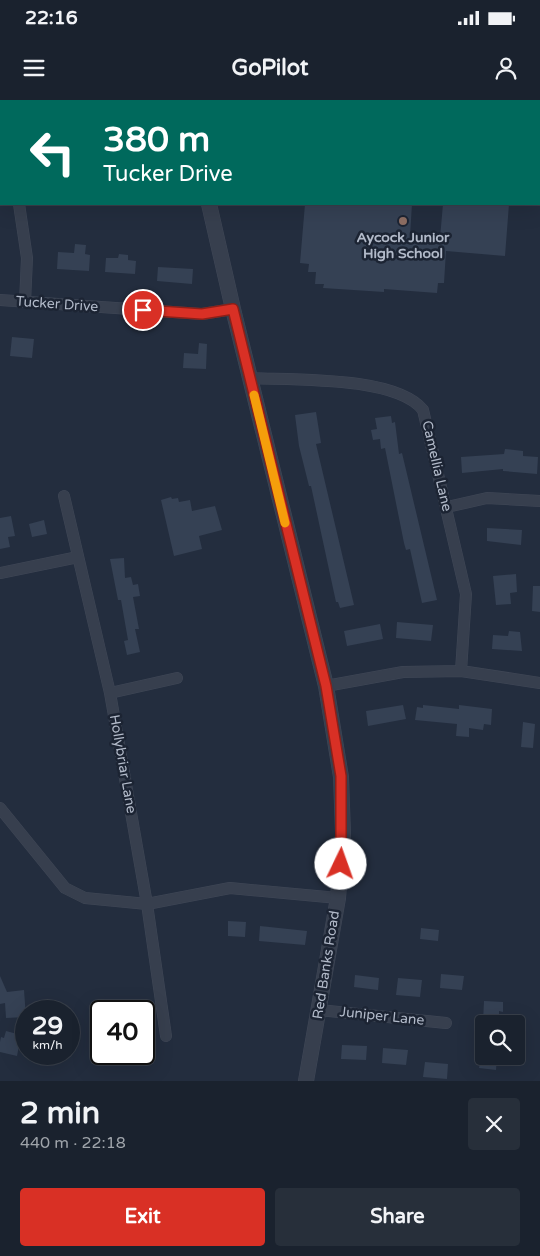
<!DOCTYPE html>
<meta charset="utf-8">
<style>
:root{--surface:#1a222e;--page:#272f3a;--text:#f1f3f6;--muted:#9fa4aa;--line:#383f4a;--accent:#d93025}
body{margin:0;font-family:"Varela Round",sans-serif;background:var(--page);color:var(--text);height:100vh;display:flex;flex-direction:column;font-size:19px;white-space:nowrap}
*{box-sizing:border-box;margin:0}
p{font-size:16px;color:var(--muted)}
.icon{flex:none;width:28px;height:28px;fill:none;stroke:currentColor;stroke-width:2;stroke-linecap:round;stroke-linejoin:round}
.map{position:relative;height:981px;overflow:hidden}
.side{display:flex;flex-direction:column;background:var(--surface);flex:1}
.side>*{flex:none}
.guide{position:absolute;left:0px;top:0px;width:540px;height:105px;box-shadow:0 5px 20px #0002,0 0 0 1px var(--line);background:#00695c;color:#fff;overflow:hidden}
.buttons{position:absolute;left:475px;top:915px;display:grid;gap:10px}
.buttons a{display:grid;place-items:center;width:50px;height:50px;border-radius:5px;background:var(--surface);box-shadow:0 5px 20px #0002,0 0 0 1px var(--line);font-size:25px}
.speed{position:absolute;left:15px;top:900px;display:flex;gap:10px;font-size:25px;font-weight:700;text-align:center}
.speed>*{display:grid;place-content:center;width:65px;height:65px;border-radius:50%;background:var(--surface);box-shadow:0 5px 20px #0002,0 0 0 1px var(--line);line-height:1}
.speed small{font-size:12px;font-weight:400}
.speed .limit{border:2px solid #111;border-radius:8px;background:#fff;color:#111}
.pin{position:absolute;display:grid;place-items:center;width:42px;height:42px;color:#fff;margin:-21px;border:2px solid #fff;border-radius:50%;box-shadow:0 1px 5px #0007}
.me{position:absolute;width:55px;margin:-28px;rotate:3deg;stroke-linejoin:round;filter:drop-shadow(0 0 4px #0008)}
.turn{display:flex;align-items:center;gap:18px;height:105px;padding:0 20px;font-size:22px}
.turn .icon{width:65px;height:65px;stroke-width:2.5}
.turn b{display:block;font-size:35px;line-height:42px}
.round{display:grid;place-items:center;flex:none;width:52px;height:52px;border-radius:5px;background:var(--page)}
.summary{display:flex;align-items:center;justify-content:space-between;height:85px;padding:0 20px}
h1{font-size:30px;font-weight:700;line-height:38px}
.cta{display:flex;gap:10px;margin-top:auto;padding:10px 20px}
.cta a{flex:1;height:58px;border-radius:5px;background:var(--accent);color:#fff;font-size:20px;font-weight:700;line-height:58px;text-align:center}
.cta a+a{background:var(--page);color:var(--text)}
.status{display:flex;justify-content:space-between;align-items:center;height:35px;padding:0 25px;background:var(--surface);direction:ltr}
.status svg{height:14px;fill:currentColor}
header{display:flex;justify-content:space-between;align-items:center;height:65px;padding:0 20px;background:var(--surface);font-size:22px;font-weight:700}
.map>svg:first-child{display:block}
</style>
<div class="status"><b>22:16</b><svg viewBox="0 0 49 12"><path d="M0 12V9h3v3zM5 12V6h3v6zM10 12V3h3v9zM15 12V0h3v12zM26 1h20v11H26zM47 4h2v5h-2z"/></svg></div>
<header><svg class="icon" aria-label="menu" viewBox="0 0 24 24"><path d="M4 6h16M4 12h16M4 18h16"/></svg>GoPilot<svg class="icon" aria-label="person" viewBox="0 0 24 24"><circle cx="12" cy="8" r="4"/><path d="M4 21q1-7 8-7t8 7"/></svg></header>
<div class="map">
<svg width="540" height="981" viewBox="0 0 540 981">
<rect width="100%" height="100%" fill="#232d3e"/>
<path fill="#354154" d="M305,104H412L410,136L440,138L443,104H509L505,156L446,151L444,183H438L437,193L384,189V192L323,188L324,184H315L316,172H308L309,164L300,163Z
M75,144L86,145L85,154L90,155L89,171L57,169L58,152L74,153Z
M119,154L128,155V160L136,161L135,174L105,172L106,158H118Z
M158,167L193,169L192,184L157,181Z
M12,237L34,239L32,258L10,256Z
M199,243L207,244L206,269L183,268L184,253L198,254Z
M316,312L321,343L316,344L354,505L340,508L338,502H336L311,386H309L299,346L295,315Z
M391,316L392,323L395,322L399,354L402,353L437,500L422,503L410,449L406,450L404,443L385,348L381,349L380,339L373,340L371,330L377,329L375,318Z
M505,349L523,351V356L538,357L537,374L503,371V369L462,373L461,357L504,354Z
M171,397L172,399L178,398L179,402L190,400L192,411L215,406L222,430L199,436L202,449L174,456L161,400Z
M11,416L15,436L8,437L10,447L0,449V418Z
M44,420L47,434L32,437L29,424Z
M487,428L522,430L521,445L487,441Z
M124,458L125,478L131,477L133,485L138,484L140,496L133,497L139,529H135L140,552L127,555L124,541L128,540L121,500H118L110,459Z
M516,474L517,492L510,493L511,504L496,505L493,476Z
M533,486H540V512L532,511Z
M397,522L433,525L431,541L396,538Z
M380,524L383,539L347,546L344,531Z
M509,531L520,532L522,551L492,549L493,535L508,536Z
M403,605L406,619L368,626L366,611Z
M423,605L459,609V605L492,609L491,625L484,624L483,630L469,628V637L456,636L457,624L415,620L417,607L423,608Z
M523,622L535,624L533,648L521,647Z
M228,821L246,822L245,837L228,836Z
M260,826L307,831L305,845L259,841Z
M421,828L439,830L438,841L420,839Z
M441,874L464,876L462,890L440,888Z
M355,875L379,878L378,890L354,887Z
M0,876L7,892L24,890L26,917L6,918L5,903L0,904Z
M398,878L422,880L420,897L396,895Z
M119,899L121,911H109L107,901Z
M484,901L503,902V912L499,911V923L483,922Z
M6,931L21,935L17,956L0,952V942L1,937L4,938Z
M342,945L367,946L366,960L341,959Z
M383,948L408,950L406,965L382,963Z
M481,956H497L496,970L479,968Z
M425,962L448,964L447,979L423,977Z"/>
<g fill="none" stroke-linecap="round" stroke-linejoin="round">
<defs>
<path id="minor" d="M434,1V0
M0,50L1,53
M19,104L27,158L25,202
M0,200L202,214L233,209
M250,278C293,280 396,276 423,310L466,494L461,571
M64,396L110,593L147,804L166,936
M447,407L487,398L540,401
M0,473L78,457
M326,586L403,572L461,571L540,583
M110,593L177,578
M0,708L65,788L85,798L147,804L230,788L338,798
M319,910L446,923"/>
<path id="tertiary" d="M186,0V1
M209,104L233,209L326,586L341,677L343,734L338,798L306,981"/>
</defs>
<use href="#minor" stroke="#404857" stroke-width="12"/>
<use href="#tertiary" stroke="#404857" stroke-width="16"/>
<use href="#minor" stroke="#373f4e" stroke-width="11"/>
<use href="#tertiary" stroke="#373f4e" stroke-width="15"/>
</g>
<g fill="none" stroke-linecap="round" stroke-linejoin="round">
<defs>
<path id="route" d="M143,210L202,214L233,209L326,586L341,676V764"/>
</defs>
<use href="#route" stroke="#8d1f18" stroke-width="12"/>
<use href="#route" stroke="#d93025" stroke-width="9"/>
<path stroke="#f59e0b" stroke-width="9" d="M254,295L285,423"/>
</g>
<circle fill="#8d6e63" stroke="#1c2433" stroke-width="2" cx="403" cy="121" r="5"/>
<g text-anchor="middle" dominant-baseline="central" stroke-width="5" stroke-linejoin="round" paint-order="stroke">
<g font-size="14" font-weight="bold" fill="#b2bac9" stroke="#1c2433">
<text x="403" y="137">Aycock Junior<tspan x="403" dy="16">High School</tspan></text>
</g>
<g font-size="14" fill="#b2bac9" stroke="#1c2433">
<text transform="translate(57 204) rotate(4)">Tucker Drive</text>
<text transform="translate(437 366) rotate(77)">Camellia Lane</text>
<text transform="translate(123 664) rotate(80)">Hollybriar Lane</text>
<text transform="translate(326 865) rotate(-81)">Red Banks Road</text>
<text transform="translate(382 916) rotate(6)">Juniper Lane</text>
</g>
</g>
</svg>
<div class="buttons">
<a><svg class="icon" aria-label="search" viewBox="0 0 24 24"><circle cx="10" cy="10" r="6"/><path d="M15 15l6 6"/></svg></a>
</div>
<div class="speed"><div>29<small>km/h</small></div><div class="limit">40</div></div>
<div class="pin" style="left:143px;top:210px;background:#d93025"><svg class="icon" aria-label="arrive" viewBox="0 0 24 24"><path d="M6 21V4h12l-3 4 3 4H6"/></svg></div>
<svg class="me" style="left:341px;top:764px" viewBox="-20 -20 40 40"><circle r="19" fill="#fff"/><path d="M0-13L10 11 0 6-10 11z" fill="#d93025"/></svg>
<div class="guide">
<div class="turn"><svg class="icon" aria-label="left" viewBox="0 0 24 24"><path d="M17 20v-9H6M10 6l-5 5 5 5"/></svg><div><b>380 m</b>Tucker Drive</div></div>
</div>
</div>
<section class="side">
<div class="summary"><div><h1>2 min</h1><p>440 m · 22:18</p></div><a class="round"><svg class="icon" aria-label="close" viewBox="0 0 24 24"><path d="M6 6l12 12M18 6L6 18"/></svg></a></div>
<div class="cta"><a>Exit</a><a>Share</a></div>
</section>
